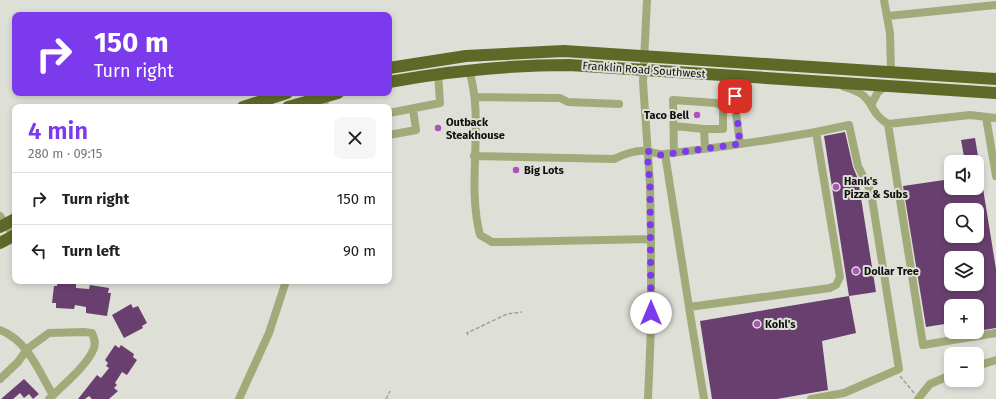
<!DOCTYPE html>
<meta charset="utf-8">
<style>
:root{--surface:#fff;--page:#f6f6f6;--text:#202124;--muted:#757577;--line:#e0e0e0;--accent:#7c3aed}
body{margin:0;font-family:"Fira Sans",sans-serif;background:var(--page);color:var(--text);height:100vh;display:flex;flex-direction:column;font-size:15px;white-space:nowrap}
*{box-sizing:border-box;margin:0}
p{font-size:13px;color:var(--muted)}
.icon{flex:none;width:22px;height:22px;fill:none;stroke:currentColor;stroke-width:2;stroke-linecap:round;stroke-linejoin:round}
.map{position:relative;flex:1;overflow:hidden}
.side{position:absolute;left:12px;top:104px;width:380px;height:180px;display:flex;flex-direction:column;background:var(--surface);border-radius:8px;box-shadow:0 2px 6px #0003}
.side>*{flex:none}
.hud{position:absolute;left:12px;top:12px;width:380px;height:84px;border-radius:8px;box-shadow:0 2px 6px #0003;background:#7c3aed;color:#fff;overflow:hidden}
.controls{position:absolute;left:944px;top:155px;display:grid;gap:8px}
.controls a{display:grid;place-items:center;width:40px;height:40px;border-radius:8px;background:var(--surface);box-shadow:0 2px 6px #0003;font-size:20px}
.pin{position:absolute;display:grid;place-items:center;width:34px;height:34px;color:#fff;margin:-17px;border-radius:8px;box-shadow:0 2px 6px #0006}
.me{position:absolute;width:44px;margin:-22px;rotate:0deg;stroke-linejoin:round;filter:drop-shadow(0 0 3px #0008)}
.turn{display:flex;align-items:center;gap:14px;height:84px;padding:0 16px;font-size:18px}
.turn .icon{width:52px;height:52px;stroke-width:2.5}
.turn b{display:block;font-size:28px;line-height:34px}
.round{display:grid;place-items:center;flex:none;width:42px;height:42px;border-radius:8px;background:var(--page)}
.head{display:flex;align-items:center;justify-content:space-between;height:68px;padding:0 16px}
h1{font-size:24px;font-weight:600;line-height:30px;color:var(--accent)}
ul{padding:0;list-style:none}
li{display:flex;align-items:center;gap:12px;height:52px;padding:0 16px;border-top:1px solid var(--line)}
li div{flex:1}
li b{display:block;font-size:15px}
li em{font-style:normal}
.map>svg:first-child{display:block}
</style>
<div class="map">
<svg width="996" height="399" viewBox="0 0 996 399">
<rect width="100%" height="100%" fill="#dee0d8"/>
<path fill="#693f6f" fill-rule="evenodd" d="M845,132L853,167L858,179L876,292L849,296L824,136Z
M975,138L979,162H965L961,140Z
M977,170H980L996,269V328L977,331V306H951V323L926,327L903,186L951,179V188H977ZM951,210H977V236H951ZM951,258H977V284H951Z
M58,281L76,282V288L89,289L90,285L109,288L108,293H111L107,316L86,313V307L75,305L74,309L56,308V303H52L54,286H57Z
M849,296L856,333L822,341L828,390L777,399H712L700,321Z
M131,304L133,308L138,306L147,323L142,326L143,328L124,338L112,315Z
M115,345L119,348L121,345L134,354L133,357L137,360L127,375L122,372L115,383L117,385L114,388L118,391L109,399H92L89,396L85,399H78L97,375L101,378L109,368L106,366L108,363L105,360Z
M24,379L39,394L33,399L29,394L24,398L20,393L13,399H1Z"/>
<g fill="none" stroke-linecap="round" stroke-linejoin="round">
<path stroke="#9fa09a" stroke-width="1.5" stroke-dasharray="4 2" stroke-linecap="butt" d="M468,335L467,333L507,314L522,312
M900,376L914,393
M386,399L390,391"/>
<path stroke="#a1ab7a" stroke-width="8" d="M647,0L643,82L650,184L651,239V328L648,399
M884,0L890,33L891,72
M888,16L996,5
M469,70C485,121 466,182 480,235L492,242H505L651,239
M736,76V113L740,144
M844,87C878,96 865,110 888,124
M475,97L560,98L568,102L619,104
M872,103L878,92L887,85
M324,107L326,93
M389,113L440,103L438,73
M986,117L996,176
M996,118L970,115L888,124L923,345L996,333
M674,126L704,129
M389,135L416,130L413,109
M674,153L673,100L716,103L723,106V129H704L705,148
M474,156L614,159C625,154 635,150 647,151C653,152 658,155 664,154C715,148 765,141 816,132L840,277L836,285L830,288L689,307L665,154
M0,216L14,236
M689,307L704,399
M0,330C28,341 38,370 53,395
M977,366L996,360
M0,379L18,362L27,349L49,333L84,332L92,333C94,338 96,342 94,348C88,365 62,386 49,399
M239,399L269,333L286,281
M811,399L844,393L899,369L871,192L858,166L849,125L816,132
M918,399L930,384L951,375"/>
<path stroke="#5f6927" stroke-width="12" d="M389,68L466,56L564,51L996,79
M389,82C449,71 508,65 569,65L996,93
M243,107L287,93
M288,107L338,93
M0,227L15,219
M0,243L15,235"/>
</g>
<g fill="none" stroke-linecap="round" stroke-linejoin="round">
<path stroke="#7c3aed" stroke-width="7" stroke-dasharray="0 12.6" d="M651,313L650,184L647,151L660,155L740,144L735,96"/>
</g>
<g fill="#ae53be" stroke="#dee0d8" stroke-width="1.5">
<circle cx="697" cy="115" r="4"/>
<circle cx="438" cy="128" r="4"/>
<circle cx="516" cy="170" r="4"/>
<circle cx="836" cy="187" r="4"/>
<circle cx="856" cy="271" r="4"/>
<circle cx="757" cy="324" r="4"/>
</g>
<g text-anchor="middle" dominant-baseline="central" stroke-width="4" stroke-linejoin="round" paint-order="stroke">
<g font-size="11" fill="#0f100d" stroke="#dee0d8">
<text transform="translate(644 70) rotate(4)">Franklin Road Southwest</text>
</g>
<g font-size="11" font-weight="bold" fill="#0f100d" stroke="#dee0d8" text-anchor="start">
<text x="689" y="115" text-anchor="end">Taco Bell</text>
<text x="446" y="122">Outback<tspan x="446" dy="13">Steakhouse</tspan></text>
<text x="524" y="170">Big Lots</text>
<text x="844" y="181">Hank's<tspan x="844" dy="13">Pizza &amp; Subs</tspan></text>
<text x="864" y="271">Dollar Tree</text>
<text x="765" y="324">Kohl's</text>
</g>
</g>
</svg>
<div class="controls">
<a><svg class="icon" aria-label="sound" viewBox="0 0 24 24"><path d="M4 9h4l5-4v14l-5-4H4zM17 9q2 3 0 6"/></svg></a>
<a><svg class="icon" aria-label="search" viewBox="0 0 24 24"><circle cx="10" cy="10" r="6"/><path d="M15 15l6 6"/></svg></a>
<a><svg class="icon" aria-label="layers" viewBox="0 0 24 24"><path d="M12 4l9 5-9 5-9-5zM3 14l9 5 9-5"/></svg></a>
<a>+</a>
<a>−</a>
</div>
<div class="pin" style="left:735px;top:96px;background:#d93025"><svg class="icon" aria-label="arrive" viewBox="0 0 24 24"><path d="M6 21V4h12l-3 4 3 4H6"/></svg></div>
<svg class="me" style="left:651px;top:313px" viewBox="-20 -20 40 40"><circle r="19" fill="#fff"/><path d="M0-13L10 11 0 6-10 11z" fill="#7c3aed"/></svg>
<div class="hud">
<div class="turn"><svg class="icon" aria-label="right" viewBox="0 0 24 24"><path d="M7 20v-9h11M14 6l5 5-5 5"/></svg><div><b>150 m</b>Turn right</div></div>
</div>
<section class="side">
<div class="head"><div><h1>4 min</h1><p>280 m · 09:15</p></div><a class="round"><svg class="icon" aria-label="close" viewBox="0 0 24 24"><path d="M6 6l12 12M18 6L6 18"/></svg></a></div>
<ul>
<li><svg class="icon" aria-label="right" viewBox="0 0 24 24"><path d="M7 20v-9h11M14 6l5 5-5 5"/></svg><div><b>Turn right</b></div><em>150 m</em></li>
<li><svg class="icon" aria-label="left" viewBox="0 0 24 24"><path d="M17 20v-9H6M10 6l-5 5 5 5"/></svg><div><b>Turn left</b></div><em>90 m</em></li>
</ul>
</section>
</div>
